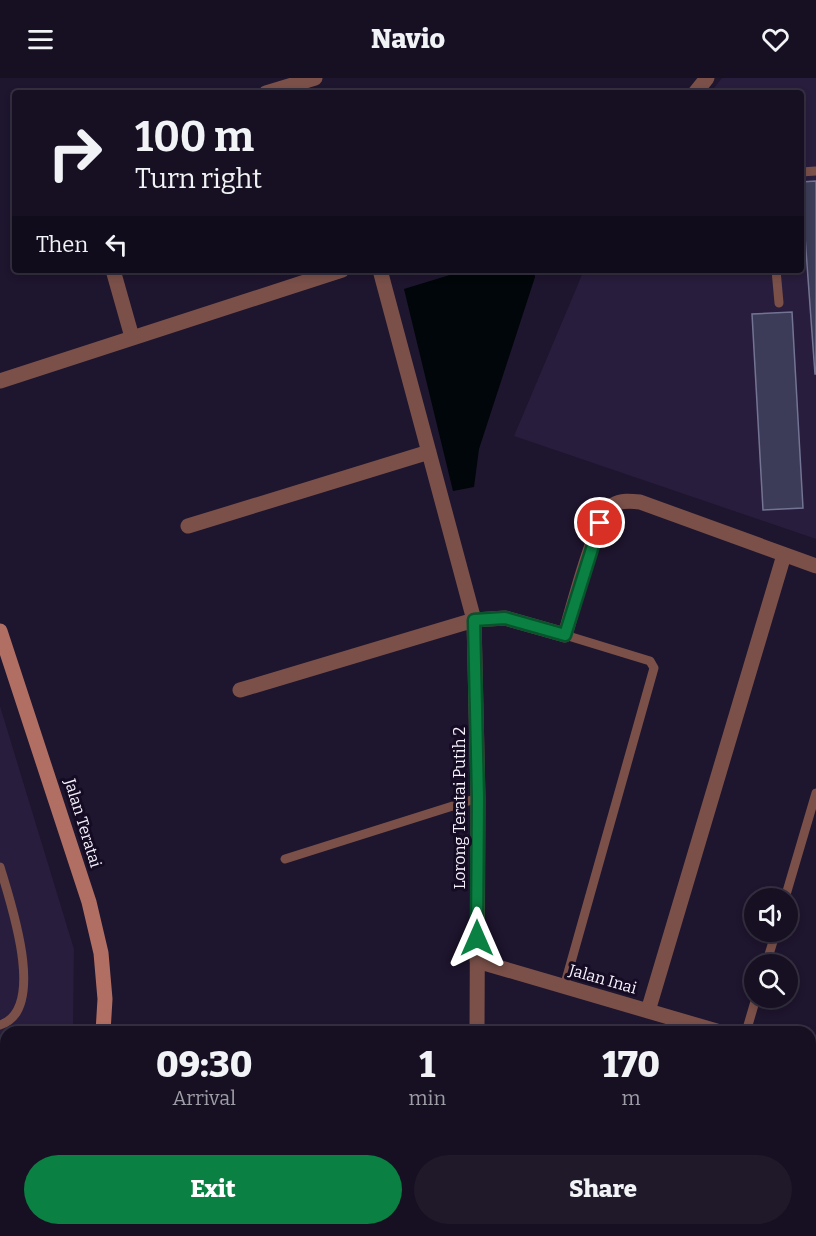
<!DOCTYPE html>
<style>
:root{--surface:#161022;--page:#1f192a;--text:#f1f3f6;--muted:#9e9da5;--line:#353040;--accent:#0b8043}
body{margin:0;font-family:Bitter,serif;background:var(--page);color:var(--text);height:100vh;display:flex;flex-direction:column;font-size:22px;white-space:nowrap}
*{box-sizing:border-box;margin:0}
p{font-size:20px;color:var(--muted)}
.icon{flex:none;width:33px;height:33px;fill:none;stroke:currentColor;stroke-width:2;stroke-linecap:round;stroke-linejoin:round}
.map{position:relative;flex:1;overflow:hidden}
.sheet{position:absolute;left:0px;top:948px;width:816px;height:210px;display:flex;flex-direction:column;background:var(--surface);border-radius:18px 18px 0 0;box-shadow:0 3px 9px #0003,0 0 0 2px var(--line)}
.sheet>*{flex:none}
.top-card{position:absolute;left:12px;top:12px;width:792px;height:183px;border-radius:6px;box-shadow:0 3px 9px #0003,0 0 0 2px var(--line);background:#161022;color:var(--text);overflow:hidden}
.controls{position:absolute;left:744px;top:810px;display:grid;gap:12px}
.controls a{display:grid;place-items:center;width:54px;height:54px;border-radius:50%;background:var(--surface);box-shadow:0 3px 9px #0003,0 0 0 2px var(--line);font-size:30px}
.pin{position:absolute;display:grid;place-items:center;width:51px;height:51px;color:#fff;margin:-26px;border:3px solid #fff;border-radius:50%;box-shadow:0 2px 6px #0007}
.me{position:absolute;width:66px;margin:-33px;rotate:0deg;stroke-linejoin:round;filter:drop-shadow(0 0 4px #0008)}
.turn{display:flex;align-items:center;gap:21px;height:126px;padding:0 24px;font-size:27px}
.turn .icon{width:78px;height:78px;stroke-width:2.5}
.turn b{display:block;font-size:42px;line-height:51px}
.then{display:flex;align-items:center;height:57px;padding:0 24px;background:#0003;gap:12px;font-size:22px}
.eta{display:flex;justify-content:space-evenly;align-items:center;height:102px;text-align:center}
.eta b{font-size:36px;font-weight:800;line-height:42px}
.primary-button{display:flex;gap:12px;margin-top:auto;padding:12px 24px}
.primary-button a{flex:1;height:69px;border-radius:36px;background:var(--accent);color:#fff;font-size:24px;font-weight:800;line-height:69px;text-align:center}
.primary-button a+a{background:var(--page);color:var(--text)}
header{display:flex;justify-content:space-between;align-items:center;height:78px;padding:0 24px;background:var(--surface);font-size:27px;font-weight:800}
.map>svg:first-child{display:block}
</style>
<header><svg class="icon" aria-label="menu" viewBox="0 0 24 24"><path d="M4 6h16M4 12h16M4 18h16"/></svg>Navio<svg class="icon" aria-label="heart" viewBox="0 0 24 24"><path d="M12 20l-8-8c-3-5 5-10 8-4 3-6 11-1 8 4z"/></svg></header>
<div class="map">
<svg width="816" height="1158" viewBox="0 0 816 1158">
<rect width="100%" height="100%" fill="#1e152e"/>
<path fill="#281d3c" d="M722,0H816V461L514,358L584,192H801V15H710Z
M0,628L74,871L73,954H6V976L0,978Z"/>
<path fill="#000609" d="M466,192H534L535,199L479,371L474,409L453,413L404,211Z"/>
<path fill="#3c3c58" stroke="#737494" stroke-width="1.5" d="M816,103V296H815L801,104Z
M792,234L803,430L763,432L752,236Z"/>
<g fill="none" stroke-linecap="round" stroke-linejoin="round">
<path stroke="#7a5049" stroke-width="9" d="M801,94L816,93
M776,192L779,225
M285,781L478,720
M0,789C10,823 48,932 0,947
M785,820L816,715
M766,886L776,854
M564,909L654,590L650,583L565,557
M746,954L756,920
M0,1071H6"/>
<path stroke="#7a5049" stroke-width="15" d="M266,15L315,0
M695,15L707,0
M113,192L132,259
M380,192L474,542L478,720L477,954
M0,303L342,192
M188,448L429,374
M240,612L474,542L505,540L565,557C572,534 596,438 613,427C621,422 631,423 640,424L816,488
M477,883L720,954
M648,933L784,477
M810,980L816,982
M289,1152V1158
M478,1152L479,1158
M716,1158L717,1152"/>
<path stroke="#b16e62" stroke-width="15" d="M0,553L89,824L101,875L105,921L103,954
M97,1158V1152"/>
</g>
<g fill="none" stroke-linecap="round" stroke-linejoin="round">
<defs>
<path id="route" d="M477,860L478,720L474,542L505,540L565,557L600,445"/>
</defs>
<use href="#route" stroke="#07532c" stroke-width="15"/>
<use href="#route" stroke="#0b8043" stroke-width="10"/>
</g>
<g text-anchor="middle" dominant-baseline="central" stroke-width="6" stroke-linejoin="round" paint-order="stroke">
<g font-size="16" fill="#f5f2fc" stroke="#150c24">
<text transform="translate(459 730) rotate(-90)">Lorong Teratai Putih 2</text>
<text transform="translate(83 745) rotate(73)">Jalan Teratai</text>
<text transform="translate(603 901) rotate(16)">Jalan Inai</text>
</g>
</g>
</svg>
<div class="controls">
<a><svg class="icon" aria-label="sound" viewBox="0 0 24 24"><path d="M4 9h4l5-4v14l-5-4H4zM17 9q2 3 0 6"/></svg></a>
<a><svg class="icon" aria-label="search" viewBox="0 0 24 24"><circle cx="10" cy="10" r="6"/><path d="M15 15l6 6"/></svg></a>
</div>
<div class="pin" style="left:600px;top:445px;background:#d93025"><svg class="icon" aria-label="arrive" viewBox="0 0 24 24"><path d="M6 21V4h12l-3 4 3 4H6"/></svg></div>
<svg class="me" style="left:477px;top:860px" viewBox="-20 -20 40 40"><path d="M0-17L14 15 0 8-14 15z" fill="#0b8043" stroke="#fff" stroke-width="4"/></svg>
<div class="top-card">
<div class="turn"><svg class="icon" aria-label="right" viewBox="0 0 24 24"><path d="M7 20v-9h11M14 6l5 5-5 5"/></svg><div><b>100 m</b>Turn right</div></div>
<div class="then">Then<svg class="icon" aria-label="left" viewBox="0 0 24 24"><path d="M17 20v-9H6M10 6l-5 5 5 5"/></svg></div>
</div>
<section class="sheet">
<div class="eta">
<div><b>09:30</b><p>Arrival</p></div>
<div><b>1</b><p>min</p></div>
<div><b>170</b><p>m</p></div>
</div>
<div class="primary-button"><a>Exit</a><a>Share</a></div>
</section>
</div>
